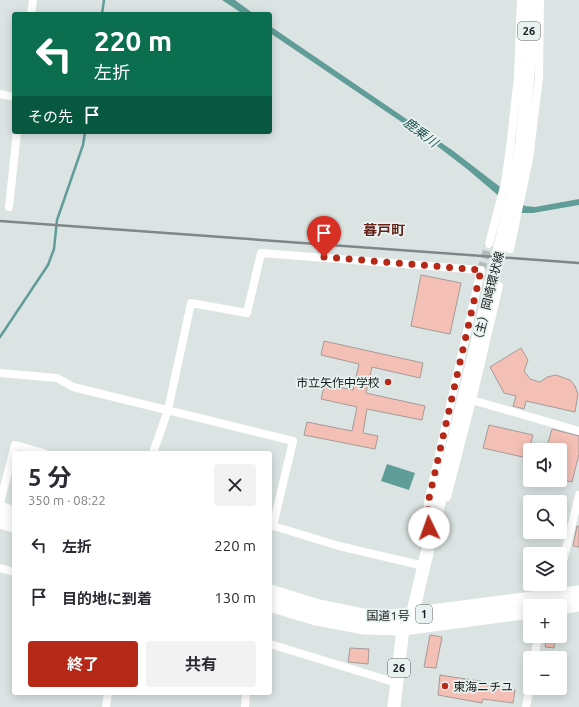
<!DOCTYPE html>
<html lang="ja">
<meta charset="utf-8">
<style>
:root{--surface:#fff;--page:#f2f2f3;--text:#2b2b33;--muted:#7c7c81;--accent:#b62918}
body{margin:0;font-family:Ubuntu,"Noto Sans JP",sans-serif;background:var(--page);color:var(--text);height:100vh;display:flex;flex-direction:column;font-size:15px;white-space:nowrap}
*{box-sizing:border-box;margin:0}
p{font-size:13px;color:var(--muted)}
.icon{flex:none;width:22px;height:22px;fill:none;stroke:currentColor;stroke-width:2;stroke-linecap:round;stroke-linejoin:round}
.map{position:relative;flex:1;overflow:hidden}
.side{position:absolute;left:12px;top:451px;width:260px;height:244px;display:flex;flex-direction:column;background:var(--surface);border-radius:4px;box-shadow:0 2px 10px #0003}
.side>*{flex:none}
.hud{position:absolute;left:12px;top:12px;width:260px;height:122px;border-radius:4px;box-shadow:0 2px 10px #0003;background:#0b6e4f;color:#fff;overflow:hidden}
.tools{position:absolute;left:523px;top:443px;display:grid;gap:8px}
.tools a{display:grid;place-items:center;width:44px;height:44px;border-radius:4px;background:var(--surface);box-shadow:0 2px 10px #0003;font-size:20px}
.pin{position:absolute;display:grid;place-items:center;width:34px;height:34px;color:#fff;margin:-41px -17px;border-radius:50% 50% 50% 0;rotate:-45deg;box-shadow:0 0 4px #0007}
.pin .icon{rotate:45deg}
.me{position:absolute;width:44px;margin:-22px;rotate:357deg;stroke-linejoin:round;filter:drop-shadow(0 0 3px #0008)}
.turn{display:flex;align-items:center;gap:14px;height:84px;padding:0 16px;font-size:18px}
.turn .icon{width:52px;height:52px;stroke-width:2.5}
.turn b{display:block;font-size:28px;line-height:34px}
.then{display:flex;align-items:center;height:38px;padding:0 16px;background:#0003;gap:8px;font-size:15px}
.round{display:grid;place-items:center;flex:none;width:42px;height:42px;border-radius:4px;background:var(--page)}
.head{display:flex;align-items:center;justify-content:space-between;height:68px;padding:0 16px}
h1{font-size:24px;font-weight:700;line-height:30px}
.cta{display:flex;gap:8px;margin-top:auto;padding:8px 16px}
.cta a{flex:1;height:46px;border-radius:4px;background:var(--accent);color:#fff;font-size:16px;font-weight:700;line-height:46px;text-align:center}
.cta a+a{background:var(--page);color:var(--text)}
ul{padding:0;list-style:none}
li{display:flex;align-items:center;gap:12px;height:52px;padding:0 16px}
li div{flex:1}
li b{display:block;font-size:15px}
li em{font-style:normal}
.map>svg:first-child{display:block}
</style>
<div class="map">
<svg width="579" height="707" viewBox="0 0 579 707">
<rect width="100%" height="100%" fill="#dbe4e3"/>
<path fill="#619d98" d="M222,0H235L254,14H243Z
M270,26L452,150L525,206L535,207L579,199V205L533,213H519L467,169L437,146L270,33Z
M387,464L415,473L409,490L381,481Z"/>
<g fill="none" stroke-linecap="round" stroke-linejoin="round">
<path stroke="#619d98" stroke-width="2.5" d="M102,14L104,0
M0,337L48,265L54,249L57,220L83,145L85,132"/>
</g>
<path fill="#f4bfb5" stroke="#a49b99" d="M421,275L461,283L450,334L411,326Z
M324,341L423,363L420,378L372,367L366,393L425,406L422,420L367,409L363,433L378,436L375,449L304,435L307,422L352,431L357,407L321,399L325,384L353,390L359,364L321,355Z
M521,348L528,360L524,371L530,379L540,382L547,377L556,375L570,380L575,386L578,394L575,412L526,401L524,409L513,406L516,396L504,393L490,367Z
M489,425L533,435L527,458L483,448Z
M552,429L579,436V454L572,482L560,479V450H546Z
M577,526H579V547L573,546Z
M430,635L442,637L436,668L424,667Z
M547,636H555L554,648L545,647Z
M350,648L369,649L368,664L348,662Z
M440,675L485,682V685L515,690L513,703L483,699L482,703L438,695Z"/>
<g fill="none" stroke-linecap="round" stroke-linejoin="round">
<path stroke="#b4bcbb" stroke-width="8" stroke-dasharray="8 4" stroke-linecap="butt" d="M481,270L489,244"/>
<path stroke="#fff" stroke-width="8" d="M31,14L33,0
M0,94L14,97
M9,207L17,132
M489,244L505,183L510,148L518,77L521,0
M510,249L529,159L539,78L540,0
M0,373L57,378L73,387L293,441L273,526
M472,400L499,286L488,283
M153,453L168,410L191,303L247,313L261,253L481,270L428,503L429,529
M447,497L472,400L579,431
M0,503L15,445L44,453
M270,525L339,546L424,566
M0,568L14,572
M560,574L579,495
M555,597L558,584
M270,644L397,683
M534,658L538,636
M106,707L108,693
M245,707L246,693
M526,707L530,687"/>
<path stroke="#fff" stroke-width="13" d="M394,707L403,628L412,616L513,192L522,142L529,62L530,0"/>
<path stroke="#fff" stroke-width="15" d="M0,509L14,514
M0,521L14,525
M270,592L315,606L364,616L393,617L579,593
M270,604L316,618L363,627L403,628L530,611
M560,607L579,604"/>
<path stroke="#818787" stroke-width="2.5" d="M0,221L579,263"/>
</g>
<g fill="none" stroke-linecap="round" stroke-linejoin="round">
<path stroke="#b62918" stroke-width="7" stroke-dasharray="0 12.6" d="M324,257L481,270L428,503L429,528"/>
</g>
<g fill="#b62918" stroke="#e8f2f1" stroke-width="1.5">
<circle cx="388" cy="382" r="4"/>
<circle cx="445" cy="686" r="4"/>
</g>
<g text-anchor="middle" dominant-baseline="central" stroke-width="3.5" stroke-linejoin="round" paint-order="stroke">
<g fill="#e8f2f1" stroke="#575c5c" stroke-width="1">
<rect x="518" y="22" width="22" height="18" rx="3"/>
<rect x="416" y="605" width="16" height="18" rx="3"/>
<rect x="388" y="659" width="22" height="18" rx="3"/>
</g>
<g font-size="11" font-weight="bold" fill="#191c1c">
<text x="529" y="31">26</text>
<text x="424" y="614">1</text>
<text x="399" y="668">26</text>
</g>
<g font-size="12" fill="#191c1c" stroke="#e8f2f1">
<text transform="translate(488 298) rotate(-76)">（主）岡崎環状線</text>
<text x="388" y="615">国道1号</text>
</g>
<g font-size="12" fill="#191c1c" stroke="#e8f2f1" text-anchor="end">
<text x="380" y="382">市立矢作中学校</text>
<text x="453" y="686" text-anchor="start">東海ニチユ</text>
</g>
<g font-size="13" font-style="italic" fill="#1d524f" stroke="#e8f2f1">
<text transform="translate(421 132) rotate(37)">鹿乗川</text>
</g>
<g font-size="14" font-weight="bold" fill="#631f15" stroke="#e8f2f1">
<text x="384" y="230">暮戸町</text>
</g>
</g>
</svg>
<div class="tools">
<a><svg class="icon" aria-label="sound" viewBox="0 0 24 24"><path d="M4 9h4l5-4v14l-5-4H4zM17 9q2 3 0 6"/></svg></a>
<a><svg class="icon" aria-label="search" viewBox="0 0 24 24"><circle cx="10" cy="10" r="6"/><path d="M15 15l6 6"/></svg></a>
<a><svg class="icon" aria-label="layers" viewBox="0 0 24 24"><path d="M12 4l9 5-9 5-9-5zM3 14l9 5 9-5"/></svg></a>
<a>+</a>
<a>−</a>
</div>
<div class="pin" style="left:324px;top:257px;background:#d93025"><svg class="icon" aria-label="arrive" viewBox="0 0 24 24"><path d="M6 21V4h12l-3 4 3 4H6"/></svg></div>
<svg class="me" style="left:429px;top:528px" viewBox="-20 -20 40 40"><circle r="19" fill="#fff"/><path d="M0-13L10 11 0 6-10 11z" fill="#b62918"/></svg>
<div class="hud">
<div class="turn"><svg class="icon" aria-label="left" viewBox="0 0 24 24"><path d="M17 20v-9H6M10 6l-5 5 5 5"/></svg><div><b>220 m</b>左折</div></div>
<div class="then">その先<svg class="icon" aria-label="arrive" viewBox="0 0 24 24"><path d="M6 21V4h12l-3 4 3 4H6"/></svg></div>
</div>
<section class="side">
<div class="head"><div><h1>5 分</h1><p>350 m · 08:22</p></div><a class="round"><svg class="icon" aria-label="close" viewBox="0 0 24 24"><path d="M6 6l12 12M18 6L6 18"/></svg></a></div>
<ul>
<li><svg class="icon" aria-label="left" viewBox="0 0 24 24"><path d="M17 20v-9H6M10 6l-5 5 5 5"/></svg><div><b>左折</b></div><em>220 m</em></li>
<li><svg class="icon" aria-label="arrive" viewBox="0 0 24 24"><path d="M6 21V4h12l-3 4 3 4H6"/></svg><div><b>目的地に到着</b></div><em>130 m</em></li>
</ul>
<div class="cta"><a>終了</a><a>共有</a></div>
</section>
</div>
